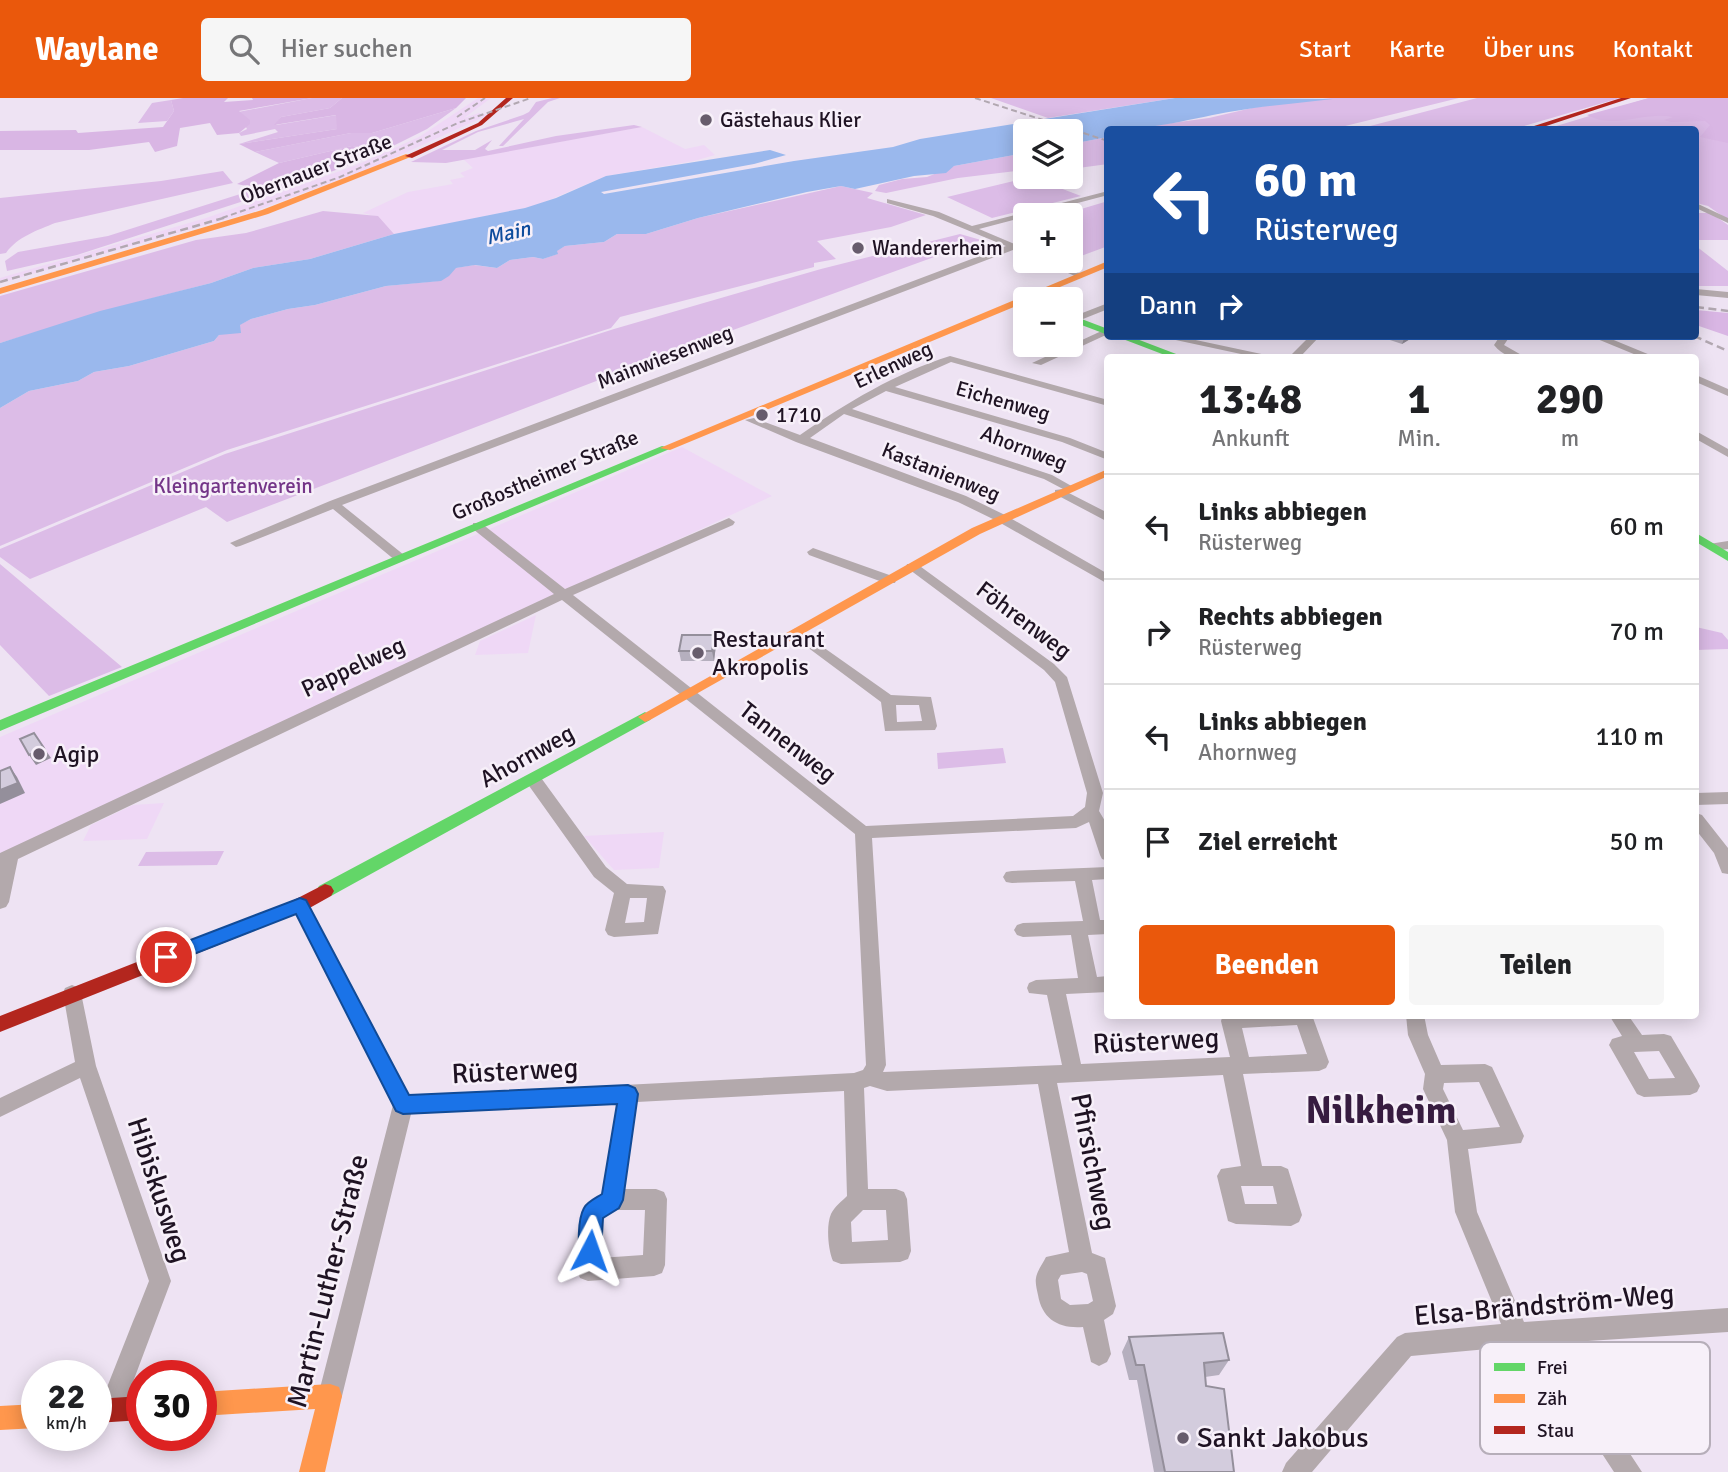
<!DOCTYPE html>
<html lang="de">
<meta charset="utf-8">
<style>
:root{--surface:#fff;--page:#f6f6f6;--text:#202124;--muted:#757577;--line:#e0e0e0;--accent:#ea580c}
body{margin:0;font-family:Signika,sans-serif;background:var(--page);color:var(--text);height:100vh;display:flex;flex-direction:column;font-size:26px;white-space:nowrap}
*{box-sizing:border-box;margin:0}
p{font-size:23px;color:var(--muted)}
.icon{flex:none;width:38px;height:38px;fill:none;stroke:currentColor;stroke-width:2;stroke-linecap:round;stroke-linejoin:round}
.map{position:relative;flex:1;overflow:hidden}
.side{position:absolute;left:1104px;top:256px;width:595px;height:665px;display:flex;flex-direction:column;background:var(--surface);border-radius:7px;box-shadow:0 4px 18px #0003}
.side>*{flex:none}
.banner{position:absolute;left:1104px;top:28px;width:595px;height:214px;border-radius:7px;box-shadow:0 4px 18px #0003;background:#1a4fa0;color:#fff;overflow:hidden}
.tools{position:absolute;left:1013px;top:21px;display:grid;gap:14px}
.tools a{display:grid;place-items:center;width:70px;height:70px;border-radius:7px;background:var(--surface);box-shadow:0 4px 18px #0003;font-size:35px}
.speed{position:absolute;left:21px;top:1262px;display:flex;gap:14px;font-size:35px;font-weight:700;text-align:center}
.speed>*{display:grid;place-content:center;width:91px;height:91px;border-radius:50%;background:var(--surface);box-shadow:0 4px 18px #0003;line-height:1}
.speed small{font-size:18px;font-weight:400}
.speed .limit{border:10px solid #d22;background:#fff;color:#111}
.pin{position:absolute;display:grid;place-items:center;width:60px;height:60px;color:#fff;margin:-30px;border:4px solid #fff;border-radius:50%;box-shadow:0 2px 7px #0007}
.me{position:absolute;width:77px;margin:-38px;rotate:4deg;stroke-linejoin:round;filter:drop-shadow(0 0 5px #0008)}
.turn{display:flex;align-items:center;gap:24px;height:147px;padding:0 35px;font-size:32px}
.turn .icon{width:91px;height:91px;stroke-width:2.5}
.turn b{display:block;font-size:49px;line-height:60px}
.then{display:flex;align-items:center;height:66px;padding:0 35px;background:#0003;gap:14px;font-size:26px}
.eta{display:flex;justify-content:space-evenly;align-items:center;height:119px;text-align:center}
.eta b{font-size:42px;font-weight:700;line-height:49px}
.primary-button{display:flex;gap:14px;margin-top:auto;padding:14px 35px}
.primary-button a{flex:1;height:80px;border-radius:7px;background:var(--accent);color:#fff;font-size:28px;font-weight:700;line-height:80px;text-align:center}
.primary-button a+a{background:var(--page);color:var(--text)}
ul{padding:0;list-style:none}
li{display:flex;align-items:center;gap:21px;height:105px;padding:0 35px;border-top:2px solid var(--line)}
li div{flex:1}
li b{display:block;font-size:26px}
li em{font-style:normal}
header{display:flex;align-items:center;gap:42px;box-sizing:border-box;height:98px;padding:0 35px;background:var(--accent);color:#fff}
header strong{font-size:33px}
nav{display:flex;gap:38px;margin-inline-start:auto;font-size:24px}
.search{width:490px;height:63px;background:var(--page);display:flex;align-items:center;gap:18px;box-sizing:border-box;padding:0 24px;border-radius:7px;color:var(--muted);font-size:26px}
.map>svg:first-child{display:block}
</style>
<header>
<strong>Waylane</strong>
<div class="search"><svg class="icon" aria-label="search" viewBox="0 0 24 24"><circle cx="10" cy="10" r="6"/><path d="M15 15l6 6"/></svg>Hier suchen</div>
<nav><a>Start</a><a>Karte</a><a>Über uns</a><a>Kontakt</a></nav>
</header>
<div class="map">
<svg width="1728" height="1374" viewBox="0 0 1728 1374">
<rect width="100%" height="100%" fill="#eee3f3"/>
<path fill="#efd8f6" d="M478,0H491L464,20L479,15L488,17L376,68L252,114L0,185V180L206,120L357,67L419,39Z
M642,29L685,51L704,47L715,57L694,63L606,78L535,108L408,134L394,136L378,119L363,115L408,94L453,86L450,82L465,79L460,75L473,70L463,61Z
M682,349L772,398L0,756V639Z
M536,517L528,555L475,557L480,543Z
M164,705L147,741L83,743L91,727L133,707Z
M664,734L659,770L614,772L584,738Z"/>
<path fill="#dcbce7" d="M312,0H342L330,10L281,19L276,27L337,17V31L239,46L278,34L275,31L241,38L239,35L247,31L238,14Z
M552,0H560L548,4L503,48H499L524,21L478,34L442,52H475L492,42L485,51L488,53L556,38L634,27L642,29L446,65L411,64L476,33L523,17L529,14L536,4Z
M991,0H1175L1048,20Z
M1331,0H1459L1333,31L1142,29L1209,20L1256,9Z
M1477,0H1620L1514,31L1355,32Z
M1649,0H1728V122L1708,108L1696,105V32H1543Z
M171,2L174,13L167,23L138,25L152,5Z
M456,10L427,31L383,53L352,48L279,65L255,54L351,35H372Z
M1108,39V66L1071,71V46Z
M1025,55V72L958,80L886,95L875,93L879,87L902,81L927,79L954,68Z
M223,73L233,85L55,125C38,132 17,139 6,155L0,156V100L161,83Z
M1031,79L1081,98L992,120L947,99Z
M293,87L77,157L7,173L5,163L18,154L108,138L256,91Z
M841,88L873,95L867,100L926,117L891,129L817,143L836,161L814,165V169L620,219L611,230L227,352L0,448V310L29,293L78,283L94,274L129,268L214,243L219,237L251,221L288,211L315,207L386,188L437,183L455,170L474,167L497,170L510,162L533,159L543,161L557,156L556,153L565,148L604,144L617,136H646L698,120Z
M1108,103V148L1081,158L1071,153V117H1061Z
M323,113L378,118L394,136L310,161L253,170L211,185L138,204L0,245V198L196,142L246,135Z
M1696,115H1711L1728,127V142H1696Z
M960,136L981,142L667,256L227,424L206,409L30,481L0,459V451L225,356L614,231L821,171Z
M1696,148L1728,173V188H1696Z
M0,466L122,569L49,598L0,547Z
M1696,529L1722,535L1728,542V551L1696,552Z
M1003,650L1006,665L938,671L937,655Z
M224,753L217,767L138,768L146,754Z"/>
<path fill="#d9b6e4" d="M183,0H228L224,4L253,2L252,0H312L239,13L250,22V26L239,35L217,37L210,25L180,30L177,48L155,54L149,44L89,52H0V33L76,32L78,35L163,29L174,13L171,2Z
M342,0H466L456,10L372,35H351L255,54L239,46L337,31L336,17L274,27L281,19L330,10Z
M1649,0H1728V45L1700,39L1710,27L1705,23L1671,24L1664,22L1673,19C1645,13 1615,32 1587,17Z
M352,48L383,53C337,70 287,99 237,86L279,65Z
M1696,212L1728,215V238L1696,227Z"/>
<path fill="#9ab8ed" d="M1175,0L1333,1C1301,5 1271,7 1235,13C1193,20 1153,32 1108,32V39L1071,46V33H1026L1025,55L954,68L946,75L914,78L855,91L841,88L807,94L698,120L646,136H617L604,144L565,148L557,153L558,156L543,161L533,159L510,162L497,170L475,167L456,170L449,178L441,183L386,188L315,207L288,211L251,221L240,227L241,235L219,237L214,243L129,268L94,274L78,283L29,293L0,310V245L100,213L211,185L253,170L310,161L394,136L525,110L556,100L606,78L770,52L786,57L754,66L601,94L604,96L794,63L893,49L920,41Z"/>
<g fill="none" stroke-linecap="round" stroke-linejoin="round">
<path fill="#b3a9ac" fill-rule="evenodd" d="M1108,93V97L979,131L1026,151V156L1013,152L342,407L404,457V463H396L333,411L240,448L236,449L230,445L330,403L1006,148L933,118L887,105V101L939,114L972,128Z
M1696,105L1728,120V125L1696,110Z
M1041,163H1052L1084,177L1077,179Z
M1696,191L1728,194V200L1696,197Z
M1108,205V211L1078,223L1071,222L1072,219Z
M1108,230V236L1041,267L1032,265Z
M1157,238H1177L1275,259H1255Z
M1310,238H1320L1300,259H1289Z
M1500,238H1510L1504,247L1525,259C1511,259 1503,258 1494,247Z
M1590,238H1604L1655,259H1641Z
M950,258L1108,302V308L951,264L895,289L1070,340L1108,355V362L1062,344L886,293L852,311L1052,377L1075,390L1073,392L1065,393L1108,415V424L1055,396V392L1063,391L1044,381L844,316L810,340L966,398L1005,417L1108,476V486L997,423L958,404L796,344L745,322L754,320L800,337C846,305 896,275 950,258Z
M1696,277L1728,291V298L1696,284Z
M1696,333L1728,351V359L1696,341Z
M729,420L735,424L733,427L573,497L866,728L1073,718L1085,709L1087,695L1055,584L1044,572L906,469L907,466H917L1054,566L1067,579L1103,695L1099,713L1108,728V763L1102,761L1100,757L1089,724L1076,730L872,740L886,967L883,974L1062,967L1047,897L1029,895L1027,890L1029,885L1036,882L1078,880L1071,837L1023,839L1017,837L1014,832L1017,827L1023,825L1083,823L1075,783L1012,785L1006,784L1003,779L1006,774L1012,773L1108,769V781L1092,782L1100,822H1108V836L1088,837L1097,879L1108,878V894L1066,896L1081,966L1230,959L1221,923L1223,917H1312L1329,964L1326,970L1319,973L1243,976L1262,1068H1281L1288,1071L1302,1117L1299,1124L1291,1128L1236,1126L1228,1123L1217,1078L1221,1071L1241,1068L1223,977L1057,985L1092,1155L1105,1160L1116,1208L1113,1216L1104,1222L1111,1256L1107,1264L1099,1268L1091,1264L1083,1229C1059,1231 1042,1221 1038,1197C1037,1192 1035,1185 1036,1180C1037,1173 1043,1165 1046,1159L1069,1154L1038,986L887,993L870,988L864,990L868,1091H896L904,1094L907,1101L911,1153L908,1161L900,1164L841,1166L833,1163C828,1152 826,1127 831,1116C834,1109 842,1103 847,1098L844,993L637,1004L624,1091H656L664,1094L667,1101L665,1167L662,1175L654,1178L588,1183L580,1180L577,1172L582,1114L585,1107L602,1096L617,1005L411,1016L342,1298L339,1307L330,1310L321,1307L318,1298L393,1007L291,807L294,802L300,800L306,802L409,998L854,975L863,972L866,967L855,736L562,502L18,761L9,804L6,809L0,811V755L554,496L473,431V425H481L565,491ZM1297,927L1307,956L1249,959L1242,930ZM1241,1088H1273L1277,1106H1245ZM615,1112H645L643,1157L600,1160L603,1120ZM863,1112H886L888,1142L852,1144L851,1124ZM1082,1174L1087,1176L1093,1203L1088,1206L1070,1207L1061,1201L1058,1182L1061,1177Z
M1728,443V451L1713,453L1707,449L1709,446Z
M813,450L895,479L896,482L895,485H885L809,457L807,454Z
M796,530L891,597L931,599L937,628L935,632L885,633L881,604L791,537L789,534ZM896,607H919L922,623L897,624Z
M533,675L539,677L606,769L627,786L663,788L666,793L658,836L614,839L608,837L605,832L614,795L594,779L527,685L525,681ZM630,800H647L644,824L625,825Z
M1728,694V706L1696,707V695Z
M1696,715L1702,717L1728,750V776L1722,775L1714,755L1696,732Z
M72,887L79,890L81,895L96,968L171,1183L119,1321L110,1324L101,1321L98,1312L149,1183L80,980L0,1019V1000L75,964L63,895L65,890Z
M1406,917H1424L1428,937L1441,967L1485,966L1492,969L1524,1038L1521,1045L1468,1051L1477,1114L1524,1224L1728,1210V1234L1557,1245L1642,1374H1614L1531,1247L1411,1258L1312,1374H1282L1286,1365L1397,1239L1405,1235L1501,1226L1455,1114L1447,1042L1423,991L1425,976L1408,937ZM1479,984L1500,1029L1463,1032L1443,991L1444,985Z
M1609,917H1628L1642,937L1664,936L1671,938L1697,982L1700,988L1697,994L1690,997L1644,999L1637,996L1609,947L1612,941L1622,938ZM1659,953L1675,980L1649,981L1634,954Z"/>
<path fill="#63d668" fill-rule="evenodd" d="M1071,217L1108,231V237L1071,223Z
M1115,238H1129L1184,259H1170Z
M662,348L672,350L0,633V622Z
M1696,435L1728,454V463L1696,444Z
M645,614L652,619L650,622L331,798H319L316,793L319,788Z"/>
<path fill="#ff974d" fill-rule="evenodd" d="M406,56L413,58L268,116L0,196V190L262,112Z
M1108,163V169L1031,201H1026V204L670,352L660,350Z
M1108,371V378L980,436L650,622L645,624L638,619L972,430Z
M330,1286L339,1289L342,1298L325,1374H299L315,1311L201,1318V1294Z
M37,1306V1330L0,1332V1308Z"/>
<path fill="#b3261e" fill-rule="evenodd" d="M506,0H513L482,27L412,60L405,58L478,25Z
M1621,0H1631L1534,32H1522Z
M325,786L331,788L334,793L331,798L306,812L0,934V918L294,802Z
M142,1298V1322L96,1325V1301Z"/>
<path stroke="#b2a8b1" stroke-width="2" stroke-dasharray="6 3.5" stroke-linecap="butt" d="M975,0L1108,43
M457,19L485,0
M222,120L340,79L458,25L531,0"/>
<path stroke="#b2a8b1" stroke-width="2.5" stroke-dasharray="8 4.5" stroke-linecap="butt" d="M0,184L227,119
M1696,209L1728,213
M1694,238L1728,253"/>
</g>
<path fill="#b5afbe" d="M1364,238H1415L1402,246L1384,240L1377,241Z
M716,547L714,563H681L679,553Z
M1129,1239L1229,1262L1219,1277L1205,1279L1206,1288L1234,1374H1154L1137,1282H1129L1122,1254Z"/>
<path fill="#948f9b" d="M1378,238H1385L1384,240L1377,241Z
M1405,238H1415L1402,246Z
M715,537L716,547L714,563L712,553Z
M34,635L51,660L36,667L29,657Z
M10,669L17,679L25,695L0,706V692Z"/>
<path fill="#d3ccdd" stroke="#948f9b" stroke-width="2" d="M682,537H715L712,553H679Z
M34,635L44,650L29,657L20,641Z
M10,669L18,685L0,692V673Z
M1223,1235L1229,1262L1204,1265L1206,1288L1224,1291L1234,1374H1165L1144,1267H1136L1129,1239Z"/>
<path fill="#1a73e8" stroke="#114b97" stroke-width="2" d="M300,800L306,802L409,997L628,987L635,990L638,996L623,1102L619,1110L603,1120L601,1153L598,1160L590,1164L582,1160C577,1149 578,1121 584,1110C587,1104 596,1100 602,1096L617,1006L403,1016L396,1013L296,816L166,867L159,864L157,859L159,854Z"/>
<g fill="#675c6c" stroke="#f7f0f9" stroke-width="2.5">
<circle cx="706" cy="22" r="7"/>
<circle cx="858" cy="150" r="7"/>
<circle cx="762" cy="317" r="7"/>
<circle cx="698" cy="555" r="7"/>
<circle cx="39" cy="656" r="7"/>
<circle cx="1183" cy="1340" r="7"/>
</g>
<g text-anchor="middle" dominant-baseline="central" stroke-width="5" stroke-linejoin="round" paint-order="stroke">
<g font-size="21" fill="#1f1323" stroke="#f7f0f9" text-anchor="start">
<text x="720" y="22">Gästehaus Klier</text>
<text x="872" y="150">Wandererheim</text>
<text x="776" y="317">1710</text>
</g>
<g font-size="21" fill="#1f1323" stroke="#f7f0f9">
<text transform="translate(316 71) rotate(-21)">Obernauer Straße</text>
<text transform="translate(665 259) rotate(-21)">Mainwiesenweg</text>
<text transform="translate(893 267) rotate(-25)">Erlenweg</text>
<text transform="translate(1003 303) rotate(16)">Eichenweg</text>
<text transform="translate(1024 350) rotate(21)">Ahornweg</text>
<text transform="translate(941 374) rotate(22)">Kastanienweg</text>
<text transform="translate(545 377) rotate(-23)">Großostheimer Straße</text>
</g>
<g font-size="21" font-style="italic" fill="#0e4c9d" stroke="#f7f0f9">
<text transform="translate(508 135) rotate(-13)">Main</text>
</g>
<g font-size="21" fill="#743588" stroke="#f7f0f9">
<text x="233" y="388">Kleingartenverein</text>
</g>
<g font-size="24" fill="#1f1323" stroke="#f7f0f9">
<text transform="translate(1024 522) rotate(37)">Föhrenweg</text>
<text transform="translate(353 569) rotate(-25)">Pappelweg</text>
<text transform="translate(788 644) rotate(38)">Tannenweg</text>
<text transform="translate(527 658) rotate(-29)">Ahornweg</text>
</g>
<g font-size="24" fill="#1f1323" stroke="#f7f0f9" text-anchor="start">
<text x="712" y="541">Restaurant<tspan x="712" dy="28">Akropolis</tspan></text>
<text x="53" y="656">Agip</text>
</g>
<g font-size="28" fill="#1f1323" stroke="#f7f0f9">
<text transform="translate(1156 943) rotate(-3)">Rüsterweg</text>
<text transform="translate(515 973) rotate(-3)">Rüsterweg</text>
<text transform="translate(1093 1064) rotate(79)">Pfirsichweg</text>
<text transform="translate(159 1092) rotate(72)">Hibiskusweg</text>
<text transform="translate(328 1183) rotate(-76)">Martin-Luther-Straße</text>
<text transform="translate(1544 1207) rotate(-5)">Elsa-Brändström-Weg</text>
</g>
<g font-size="28" fill="#1f1323" stroke="#f7f0f9" text-anchor="start">
<text x="1197" y="1340">Sankt Jakobus</text>
</g>
<g font-size="38" font-weight="bold" fill="#371c40" stroke="#f7f0f9">
<text x="1381" y="1012">Nilkheim</text>
</g>
</g>
<rect x="1480" y="1244" width="230" height="112" rx="10" fill="#f7f0f9" stroke="#b6aeb9" stroke-width="2"/>
<rect x="1494" y="1265" width="31" height="8" fill="#63d668"/>
<rect x="1494" y="1296" width="31" height="9" fill="#ff974d"/>
<rect x="1494" y="1328" width="31" height="8" fill="#b3261e"/>
<g font-size="19" fill="#1f1323">
<text x="1537" y="1276">Frei</text>
<text x="1537" y="1307">Zäh</text>
<text x="1537" y="1339">Stau</text>
</g>
</svg>
<div class="tools">
<a><svg class="icon" aria-label="layers" viewBox="0 0 24 24"><path d="M12 4l9 5-9 5-9-5zM3 14l9 5 9-5"/></svg></a>
<a>+</a>
<a>−</a>
</div>
<div class="speed"><div>22<small>km/h</small></div><div class="limit">30</div></div>
<div class="pin" style="left:166px;top:859px;background:#d93025"><svg class="icon" aria-label="arrive" viewBox="0 0 24 24"><path d="M6 21V4h12l-3 4 3 4H6"/></svg></div>
<svg class="me" style="left:590px;top:1153px" viewBox="-20 -20 40 40"><path d="M0-17L14 15 0 8-14 15z" fill="#1a73e8" stroke="#fff" stroke-width="4"/></svg>
<div class="banner">
<div class="turn"><svg class="icon" aria-label="left" viewBox="0 0 24 24"><path d="M17 20v-9H6M10 6l-5 5 5 5"/></svg><div><b>60 m</b>Rüsterweg</div></div>
<div class="then">Dann<svg class="icon" aria-label="right" viewBox="0 0 24 24"><path d="M7 20v-9h11M14 6l5 5-5 5"/></svg></div>
</div>
<section class="side">
<div class="eta">
<div><b>13:48</b><p>Ankunft</p></div>
<div><b>1</b><p>Min.</p></div>
<div><b>290</b><p>m</p></div>
</div>
<ul>
<li><svg class="icon" aria-label="left" viewBox="0 0 24 24"><path d="M17 20v-9H6M10 6l-5 5 5 5"/></svg><div><b>Links abbiegen</b><p>Rüsterweg</p></div><em>60 m</em></li>
<li><svg class="icon" aria-label="right" viewBox="0 0 24 24"><path d="M7 20v-9h11M14 6l5 5-5 5"/></svg><div><b>Rechts abbiegen</b><p>Rüsterweg</p></div><em>70 m</em></li>
<li><svg class="icon" aria-label="left" viewBox="0 0 24 24"><path d="M17 20v-9H6M10 6l-5 5 5 5"/></svg><div><b>Links abbiegen</b><p>Ahornweg</p></div><em>110 m</em></li>
<li><svg class="icon" aria-label="arrive" viewBox="0 0 24 24"><path d="M6 21V4h12l-3 4 3 4H6"/></svg><div><b>Ziel erreicht</b></div><em>50 m</em></li>
</ul>
<div class="primary-button"><a>Beenden</a><a>Teilen</a></div>
</section>
</div>
